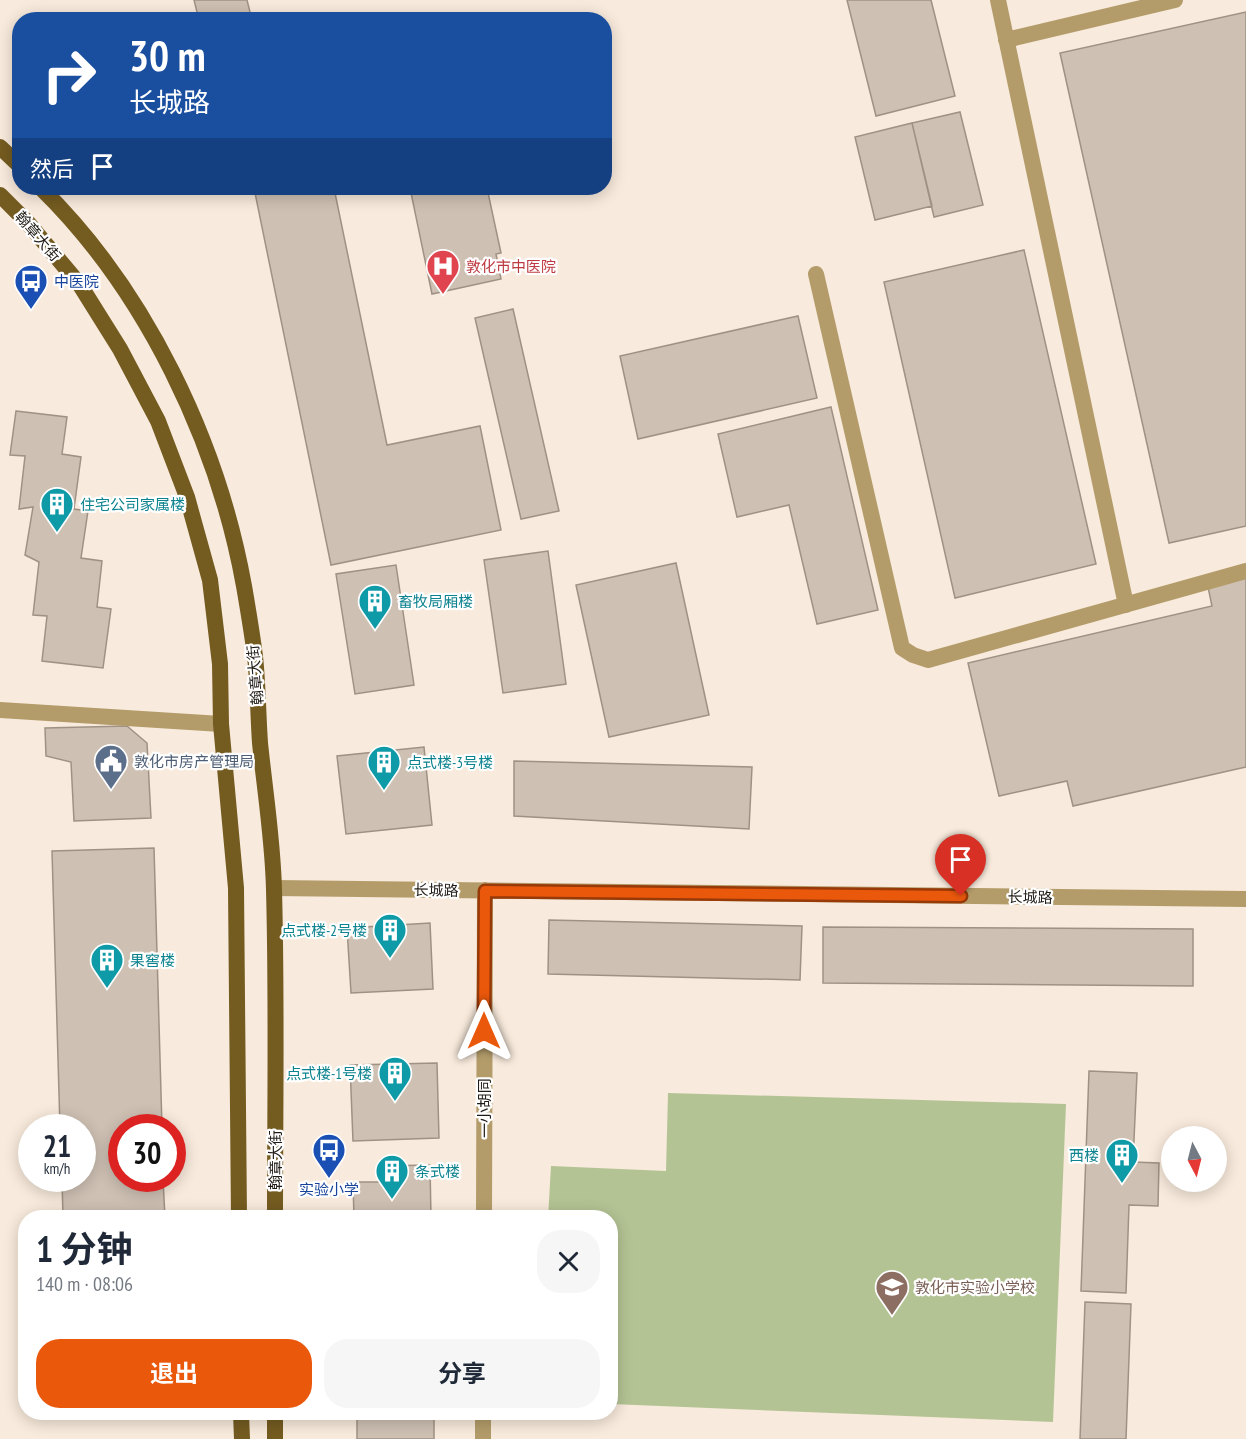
<!DOCTYPE html>
<html lang="zh">
<meta charset="utf-8">
<style>
:root{--surface:#fff;--page:#f6f6f7;--text:#1f2937;--muted:#747a83;--accent:#ea580c}
body{margin:0;font-family:"PT Sans Narrow","Noto Sans SC",sans-serif;background:var(--page);color:var(--text);height:100vh;display:flex;flex-direction:column;font-size:22px;white-space:nowrap}
*{box-sizing:border-box;margin:0}
p{font-size:20px;color:var(--muted)}
.icon{flex:none;width:33px;height:33px;fill:none;stroke:currentColor;stroke-width:2;stroke-linecap:round;stroke-linejoin:round}
.map{position:relative;flex:1;overflow:hidden}
.details{position:absolute;left:18px;top:1210px;width:600px;height:210px;display:flex;flex-direction:column;background:var(--surface);border-radius:24px;box-shadow:0 3px 15px #0003}
.details>*{flex:none}
.hud{position:absolute;left:12px;top:12px;width:600px;height:183px;border-radius:24px;box-shadow:0 3px 15px #0003;background:#1a4fa0;color:#fff;overflow:hidden}
.needle{width:39px;rotate:173deg}
.tools{position:absolute;left:1161px;top:1126px;display:grid;gap:12px}
.tools a{display:grid;place-items:center;width:66px;height:66px;border-radius:50%;background:var(--surface);box-shadow:0 3px 15px #0003;font-size:30px}
.speed{position:absolute;left:18px;top:1114px;display:flex;gap:12px;font-size:30px;font-weight:700;text-align:center}
.speed>*{display:grid;place-content:center;width:78px;height:78px;border-radius:50%;background:var(--surface);box-shadow:0 3px 15px #0003;line-height:1}
.speed small{font-size:15px;font-weight:400}
.speed .limit{border:9px solid #d22;background:#fff;color:#111}
.pin{position:absolute;display:grid;place-items:center;width:51px;height:51px;color:#fff;margin:-62px -26px;border-radius:50% 50% 50% 0;rotate:-45deg;box-shadow:0 0 6px #0007}
.pin .icon{rotate:45deg}
.me{position:absolute;width:66px;margin:-33px;rotate:0deg;stroke-linejoin:round;filter:drop-shadow(0 0 4px #0008)}
.turn{display:flex;align-items:center;gap:21px;height:126px;padding:0 18px;font-size:27px}
.turn .icon{width:78px;height:78px;stroke-width:2.5}
.turn b{display:block;font-size:42px;line-height:51px}
.then{display:flex;align-items:center;height:57px;padding:0 18px;background:#0003;gap:12px;font-size:22px}
.round{display:grid;place-items:center;flex:none;width:63px;height:63px;border-radius:24px;background:var(--page)}
.overview{display:flex;align-items:center;justify-content:space-between;height:102px;padding:0 18px}
h1{font-size:36px;font-weight:700;line-height:45px}
.action{display:flex;gap:12px;margin-top:auto;padding:12px 18px}
.action a{flex:1;height:69px;border-radius:24px;background:var(--accent);color:#fff;font-size:24px;font-weight:700;line-height:69px;text-align:center}
.action a+a{background:var(--page);color:var(--text)}
.map>svg:first-child{display:block}
</style>
<div class="map">
<svg width="1246" height="1439" viewBox="0 0 1246 1439">
<rect width="100%" height="100%" fill="#f8eadc"/>
<path fill="#b4c394" d="M668,1093L1066,1104L1053,1422L611,1404L610,1218H548L551,1166L666,1171Z"/>
<path fill="#cec0b3" stroke="#9f9285" stroke-width="1.5" d="M194,0H247L252,20H199Z
M847,0H931L955,96L876,116Z
M1246,12V526L1169,543L1060,53Z
M960,112L983,205L934,217L912,123Z
M912,123L932,206L875,220L855,137Z
M254,188H334L387,445L480,426L501,530L331,565Z
M410,188H487L501,253L496,254L501,279L432,294Z
M1024,250L1096,564L955,598L884,282Z
M513,309L559,511L521,519L475,318Z
M798,316L817,398L638,439L620,356Z
M831,407L878,610L817,624L789,505L737,517L718,434Z
M16,411L67,417L62,454L81,457L74,509L88,511L81,558L102,561L97,607L111,609L103,668L42,661L47,616L33,615L39,562L25,555L33,507L19,509L25,456L10,455Z
M548,551L566,684L503,693L484,560Z
M676,563L709,715L609,737L576,585Z
M396,565L414,685L355,694L336,574Z
M1246,578V767L1073,806L1067,781L999,796L968,663L1212,606L1208,587Z
M127,726L147,743L151,818L74,821L71,762L46,756L45,728Z
M424,747L432,825L346,834L337,756Z
M514,761L752,767L749,829L514,816Z
M154,848L162,1128H122V1179H163L165,1218H63L62,1179H82V1128H60L52,851Z
M549,920L802,926L800,980L548,974Z
M430,923L433,989L351,993L347,928Z
M823,927L1193,929V986L823,983Z
M437,1063L439,1138L353,1141L350,1065Z
M1089,1071L1137,1073L1133,1162L1159,1163L1158,1206L1129,1205L1126,1293L1081,1291Z
M430,1165L431,1218H354L353,1182H379V1166Z
M1085,1302L1131,1304L1126,1439H1080Z
M357,1413H434V1439H357Z"/>
<g fill="none" stroke-linecap="round" stroke-linejoin="round">
<path stroke="#b39c6a" stroke-width="16" d="M998,0L1126,605
M1006,40L1175,0
M816,274L902,648L913,655L928,660L1246,571
M0,710L221,724
M274,888L1246,899
M484,1218L485,890
M483,1439V1413"/>
<path stroke="#745b20" stroke-width="16" d="M0,147L20,166
M41,188C146,291 218,442 244,586C248,609 252,633 255,656C258,685 258,714 260,743C265,792 273,841 274,890C277,999 275,1109 275,1218
M0,195L28,223L80,285L120,349L158,421L187,497L210,580L220,664L221,724L236,888L239,1218
M241,1413L242,1439
M275,1413V1439"/>
</g>
<g fill="none" stroke-linecap="round" stroke-linejoin="round">
<defs>
<path id="route" d="M484,1031L485,891L961,896"/>
</defs>
<use href="#route" stroke="#983908" stroke-width="15"/>
<use href="#route" stroke="#ea580c" stroke-width="10"/>
</g>
<defs>
<symbol id="hospital-pin" viewBox="-11 -11 22 30"><path d="M0 17L-7.5 6A9.5 9.5 0 1 1 7.5 6Z" fill="#e0444e" stroke="#fff"/><path d="M-5-5h3v3.5h4V-5h3V5h-3V1.5h-4V5h-3Z" fill="#fff"/></symbol>
<symbol id="bus-pin" viewBox="-11 -11 22 30"><path d="M0 17L-7.5 6A9.5 9.5 0 1 1 7.5 6Z" fill="#1a4fb4" stroke="#fff"/><path d="M-5-6H5V4H4V6H2V4H-2V6H-4V4H-5ZM-3.5-4V0h7V-4ZM-3.5 1.2v1.5H-2V1.2ZM2 1.2v1.5H3.5V1.2Z" fill="#fff"/></symbol>
<symbol id="building-pin" viewBox="-11 -11 22 30"><path d="M0 17L-7.5 6A9.5 9.5 0 1 1 7.5 6Z" fill="#0f9aa8" stroke="#fff"/><path d="M-4-6H4V6H1V3H-1V6H-4ZM-2.5-4.3h1.7v1.8h-1.7ZM.8-4.3h1.7v1.8H.8ZM-2.5-1h1.7V.8h-1.7ZM.8-1h1.7V.8H.8Z" fill="#fff"/></symbol>
<symbol id="civic-pin" viewBox="-11 -11 22 30"><path d="M0 17L-7.5 6A9.5 9.5 0 1 1 7.5 6Z" fill="#5c6f8a" stroke="#fff"/><path d="M-.6-6.5H3V-4.5H.6V-3L4-1V1h2V6H-6V1h2V-1L-.6-3ZM-1.2 2.5V6h2.4V2.5Z" fill="#fff"/></symbol>
<symbol id="school-pin" viewBox="-11 -11 22 30"><path d="M0 17L-7.5 6A9.5 9.5 0 1 1 7.5 6Z" fill="#8d6e63" stroke="#fff"/><path d="M0-5L7-2L0 1L-7-2ZM-4 1L0 2.5L4 1V4Q0 6-4 4Z" fill="#fff"/></symbol>
</defs>
<g fill-rule="evenodd">
<use href="#hospital-pin" x="424" y="247" width="38" height="52"/>
<use href="#bus-pin" x="12" y="262" width="38" height="52"/>
<use href="#building-pin" x="38" y="485" width="38" height="52"/>
<use href="#building-pin" x="356" y="582" width="38" height="52"/>
<use href="#civic-pin" x="92" y="742" width="38" height="52"/>
<use href="#building-pin" x="365" y="743" width="38" height="52"/>
<use href="#building-pin" x="371" y="911" width="38" height="52"/>
<use href="#building-pin" x="88" y="941" width="38" height="52"/>
<use href="#building-pin" x="376" y="1054" width="38" height="52"/>
<use href="#bus-pin" x="310" y="1131" width="38" height="52"/>
<use href="#building-pin" x="1103" y="1136" width="38" height="52"/>
<use href="#building-pin" x="373" y="1152" width="38" height="52"/>
<use href="#school-pin" x="873" y="1268" width="38" height="52"/>
</g>
<g text-anchor="middle" dominant-baseline="central" stroke-width="4.5" stroke-linejoin="round" paint-order="stroke">
<g font-size="15" fill="#201b16" stroke="#fff">
<text transform="translate(38 236) rotate(49)">翰章大街</text>
<text transform="translate(255 675) rotate(-95)">翰章大街</text>
<text transform="translate(436 890) rotate(1)">长城路</text>
<text transform="translate(1030 897) rotate(1)">长城路</text>
<text transform="translate(484 1108) rotate(-90)">一小胡同</text>
<text transform="translate(275 1160) rotate(-90)">翰章大街</text>
</g>
<g font-size="15" fill="#be3a42" stroke="#fff" text-anchor="start">
<text x="466" y="266">敦化市中医院</text>
</g>
<g font-size="15" fill="#164399" stroke="#fff" text-anchor="start">
<text x="54" y="281">中医院</text>
<text x="329" y="1189" text-anchor="middle">实验小学</text>
</g>
<g font-size="15" fill="#0d838f" stroke="#fff" text-anchor="start">
<text x="80" y="504">住宅公司家属楼</text>
<text x="398" y="601">畜牧局厢楼</text>
<text x="407" y="762">点式楼-3号楼</text>
<text x="367" y="930" text-anchor="end">点式楼-2号楼</text>
<text x="130" y="960">果窖楼</text>
<text x="372" y="1073" text-anchor="end">点式楼-1号楼</text>
<text x="1099" y="1155" text-anchor="end">西楼</text>
<text x="415" y="1171">条式楼</text>
</g>
<g font-size="15" fill="#4e5e75" stroke="#fff" text-anchor="start">
<text x="134" y="761">敦化市房产管理局</text>
</g>
<g font-size="15" fill="#785e54" stroke="#fff" text-anchor="start">
<text x="915" y="1287">敦化市实验小学校</text>
</g>
</g>
</svg>
<div class="tools">
<a><svg class="needle" viewBox="-14 -14 28 28"><path d="M0-13l5 13h-10z" fill="#e53935"/><path d="M0 13l5-13h-10z" fill="#747a83"/></svg></a>
</div>
<div class="speed"><div>21<small>km/h</small></div><div class="limit">30</div></div>
<div class="pin" style="left:961px;top:896px;background:#d93025"><svg class="icon" aria-label="arrive" viewBox="0 0 24 24"><path d="M6 21V4h12l-3 4 3 4H6"/></svg></div>
<svg class="me" style="left:484px;top:1031px" viewBox="-20 -20 40 40"><path d="M0-17L14 15 0 8-14 15z" fill="#ea580c" stroke="#fff" stroke-width="4"/></svg>
<div class="hud">
<div class="turn"><svg class="icon" aria-label="right" viewBox="0 0 24 24"><path d="M7 20v-9h11M14 6l5 5-5 5"/></svg><div><b>30 m</b>长城路</div></div>
<div class="then">然后<svg class="icon" aria-label="arrive" viewBox="0 0 24 24"><path d="M6 21V4h12l-3 4 3 4H6"/></svg></div>
</div>
<section class="details">
<div class="overview"><div><h1>1 分钟</h1><p>140 m · 08:06</p></div><a class="round"><svg class="icon" aria-label="close" viewBox="0 0 24 24"><path d="M6 6l12 12M18 6L6 18"/></svg></a></div>
<div class="action"><a>退出</a><a>分享</a></div>
</section>
</div>
